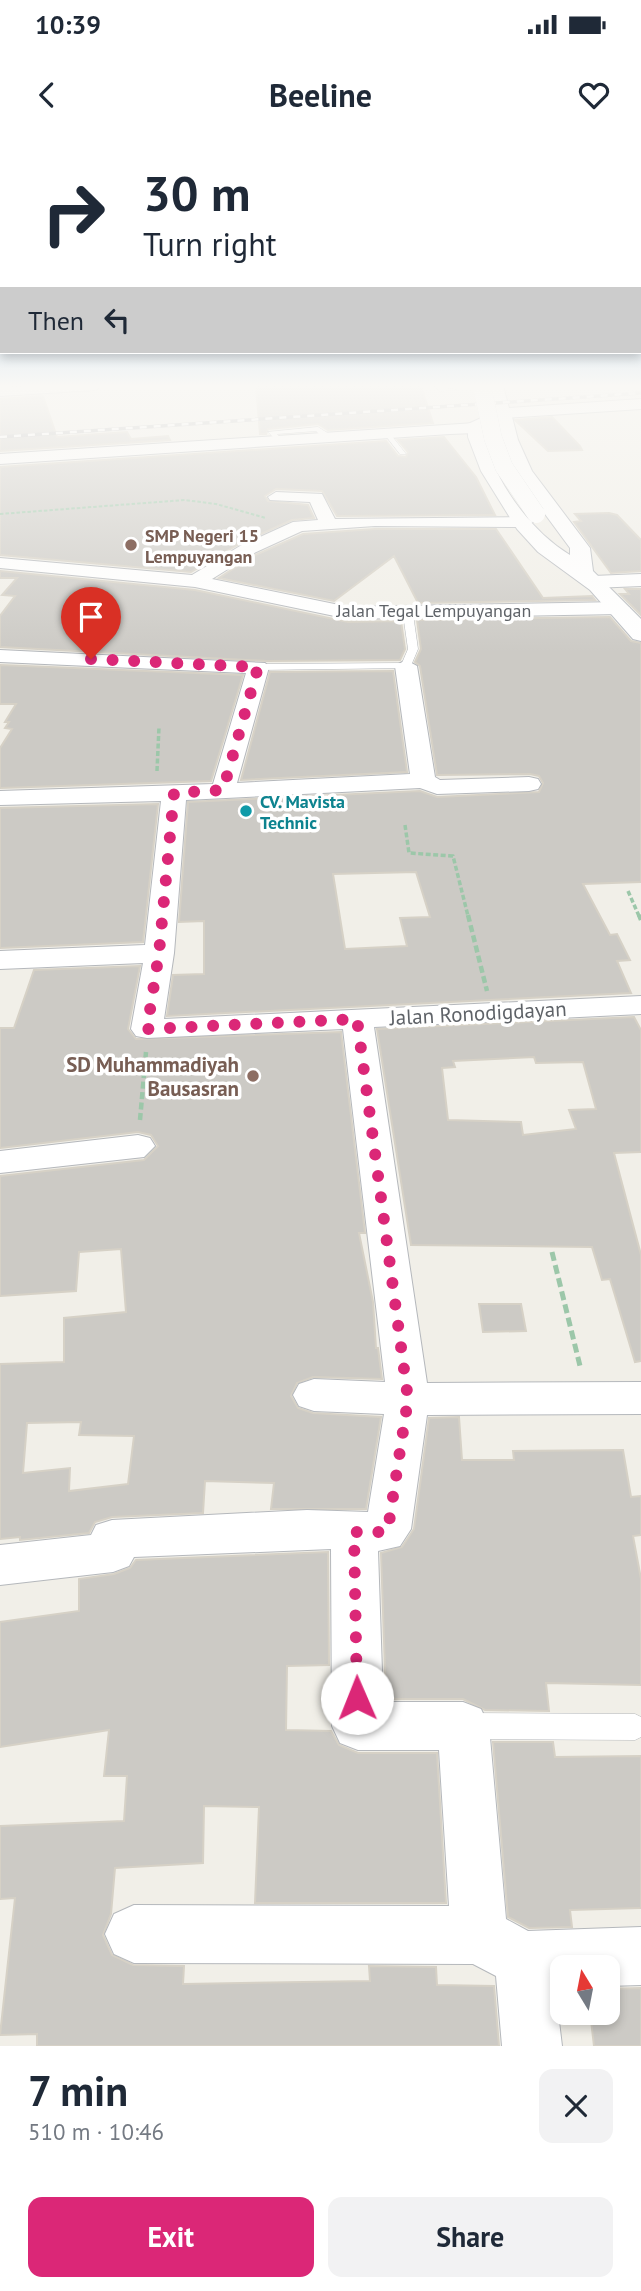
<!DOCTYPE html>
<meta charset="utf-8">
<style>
:root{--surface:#fff;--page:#f2f2f3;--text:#1f2937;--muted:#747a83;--accent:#db2777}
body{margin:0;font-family:"PT Sans",sans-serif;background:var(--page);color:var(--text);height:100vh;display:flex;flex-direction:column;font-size:26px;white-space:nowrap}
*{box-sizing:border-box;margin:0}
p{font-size:23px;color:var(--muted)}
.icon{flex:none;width:38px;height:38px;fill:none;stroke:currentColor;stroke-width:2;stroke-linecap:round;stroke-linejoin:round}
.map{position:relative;height:1906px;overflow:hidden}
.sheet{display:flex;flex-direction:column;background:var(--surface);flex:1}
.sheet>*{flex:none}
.top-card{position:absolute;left:0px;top:0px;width:642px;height:214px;box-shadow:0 4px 10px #0003;background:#fff;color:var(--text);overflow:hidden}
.needle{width:46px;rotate:350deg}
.fabs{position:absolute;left:550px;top:1815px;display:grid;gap:14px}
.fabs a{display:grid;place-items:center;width:70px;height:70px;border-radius:14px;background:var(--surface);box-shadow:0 4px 10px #0003;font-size:35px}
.pin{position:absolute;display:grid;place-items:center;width:60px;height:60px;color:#fff;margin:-72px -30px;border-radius:50% 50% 50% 0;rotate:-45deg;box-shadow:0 0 7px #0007}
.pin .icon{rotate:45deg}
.me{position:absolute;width:77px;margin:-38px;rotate:359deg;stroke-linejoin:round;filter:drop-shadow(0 0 5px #0008)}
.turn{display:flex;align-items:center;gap:24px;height:147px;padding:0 28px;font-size:32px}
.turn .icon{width:91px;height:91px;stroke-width:2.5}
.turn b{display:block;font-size:49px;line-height:60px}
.then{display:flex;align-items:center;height:66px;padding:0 28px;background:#0003;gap:14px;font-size:26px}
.round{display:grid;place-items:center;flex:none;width:74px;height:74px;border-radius:14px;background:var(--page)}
.head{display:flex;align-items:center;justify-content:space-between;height:119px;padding:0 28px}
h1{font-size:42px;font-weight:700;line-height:52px}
.primary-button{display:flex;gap:14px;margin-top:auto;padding:14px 28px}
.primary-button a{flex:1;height:80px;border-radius:14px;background:var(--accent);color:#fff;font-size:28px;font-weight:700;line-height:80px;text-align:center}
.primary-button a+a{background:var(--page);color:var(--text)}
.status{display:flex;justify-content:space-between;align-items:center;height:49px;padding:0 35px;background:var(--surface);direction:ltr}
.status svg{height:19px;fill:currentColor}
header{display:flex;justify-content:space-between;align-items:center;height:91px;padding:0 28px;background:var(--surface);font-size:32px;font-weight:700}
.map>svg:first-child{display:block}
</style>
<div class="status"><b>10:39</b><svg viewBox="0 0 49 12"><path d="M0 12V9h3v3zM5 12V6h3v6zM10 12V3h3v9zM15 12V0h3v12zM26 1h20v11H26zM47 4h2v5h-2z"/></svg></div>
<header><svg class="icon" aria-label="back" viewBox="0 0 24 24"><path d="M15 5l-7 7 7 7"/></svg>Beeline<svg class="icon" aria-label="heart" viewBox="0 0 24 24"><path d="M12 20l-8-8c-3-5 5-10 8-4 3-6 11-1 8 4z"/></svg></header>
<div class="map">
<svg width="641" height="1906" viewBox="0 0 641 1906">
<rect width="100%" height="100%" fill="#f1efe8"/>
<path fill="#cccac5" stroke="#d6d1c6" stroke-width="2" fill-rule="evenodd" d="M256,246H421L433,283L328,290L318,284L268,289L266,294H260Z
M43,256L57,297L127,292L131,299L168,296L170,300L0,311V259Z
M552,277L580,306L582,310L548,311L515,280Z
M444,297L476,337L495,375L337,376L322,351L276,349L265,356L268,361L308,365L314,378L292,380L239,404L191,432L0,415V327L386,301L398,316L406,317L408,312L398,300Z
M609,373L617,375L641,400V431L611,433L574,382L581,381L575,374Z
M375,389H496L543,458L592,456L595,460L418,463L394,416L334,461L219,438L253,416L303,394Z
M0,431L195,450L348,482L401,481L405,509L400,520L267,521L0,507V476L15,456L2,455L17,438H0Z
M625,449H641V475L620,454H629Z
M610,477L631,501L641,503V742L583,744L610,795L617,794L630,820L617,821L631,853L167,876L173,835L204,834V781L179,782L188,662L420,651L437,657L539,652L543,643L539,636L530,634L437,635L420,526L415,522L421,509L417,480ZM416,732L430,777L400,778L407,806L345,809L333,734Z
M0,525L243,535L211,641L0,648V608L12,589L5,588L9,582H5L16,564H0Z
M393,531L407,632L241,640L270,532Z
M158,664L143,802L0,808V668Z
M140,826L128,889L136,899L341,892L365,1093H359L373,1162L376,1208H378L382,1239L313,1237L297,1243L291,1256L298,1268L313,1273L381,1277L366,1369H271L274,1343L205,1341L203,1373L112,1377L95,1382L89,1393L20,1400V1397L0,1399V1224L64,1222V1178L126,1172L121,1109L79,1112L76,1151L0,1156V1036L144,1020L158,1006L151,995L138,992L0,1008V888H14L34,830ZM81,1282L79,1295L134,1296L128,1344L69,1351L70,1328L23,1333L27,1283Z
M634,877L641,890V1012L614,1013L641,1115V1221L635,1222L610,1139L602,1140L592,1107L411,1105L377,889ZM534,917L536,923L583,922L596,969L569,970L576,989L523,995L521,982L448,980L442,928L455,927L453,921Z
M479,1164H521L526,1191L483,1192Z
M459,1277L462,1320H514L513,1311L623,1310L631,1357L641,1356V1395L633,1396L641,1439V1545L546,1543L549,1571L485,1570L463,1559H386L381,1413L402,1407L414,1389L429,1278Z
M328,1412L329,1525L287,1526L286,1590L331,1591L339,1605L358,1613H437L446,1763H255L259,1667L204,1666L203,1723L115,1728L111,1774L103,1795L112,1815L133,1825L184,1826L183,1844L370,1841L369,1826L436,1827L437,1845L494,1846L499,1906H37V1894L0,1895L15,1758L0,1759V1686L124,1681L127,1636H104L109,1590L0,1607V1482L79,1471V1439L114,1434L130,1428L136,1420Z
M493,1602H553L555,1617L641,1616V1768L570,1770L572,1787L529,1788L508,1777Z
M641,1848V1906H594L590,1872H607V1849Z"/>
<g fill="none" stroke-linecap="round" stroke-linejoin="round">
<defs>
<path id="service" d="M435,246L457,250L439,251Z
M318,287L329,294V298H323L316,291L277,294L281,299L277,301L268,292Z
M382,291H388L406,314H400Z
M408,471L413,474L418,509L410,528L258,530L252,527L258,524L402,523L408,509L403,474Z
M466,1573L635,1574L641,1577V1597L635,1600L466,1599L456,1595L453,1586L456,1577Z"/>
<path id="minor" d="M34,246H102L95,250L0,256V248Z
M276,352L322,354L335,379L524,377L533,382L524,387L375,386L302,391L252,414L212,439L349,467L620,462L630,468L620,474L349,479L195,447L0,428V418L192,435L240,406L293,382L318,380L310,362L270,360L268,357Z
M641,434V446L593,448L584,442L593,436Z
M0,510L265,523L269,527L237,643L410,634L395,526L406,520L417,526L435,637L440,640L529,637L538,639L541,644L538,649L529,651L437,654L420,648L186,660L174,813L164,879L641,856V874L374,887L427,1243L641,1242V1274L427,1275L411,1389L400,1406L378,1411L383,1562H463L481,1569L489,1586L506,1779L528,1791L641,1787V1845L607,1846V1827H562V1848H555L562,1906H502L496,1836L473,1824L134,1823L114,1814L105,1794L114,1774L134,1765L449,1766L439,1610H358L340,1603L332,1586L331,1409L134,1417L129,1426L113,1432L0,1445V1405L91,1395L96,1385L112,1380L307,1370L368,1372L384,1274L314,1271L299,1266L293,1255L299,1244L314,1239L385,1242L343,889L147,898L136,896L131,889L143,823L0,829V811L145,805L161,661L0,665V651L213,644L246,533L0,522Z
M138,995L150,998L155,1006L144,1017L0,1033V1011Z"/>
<path id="tertiary" d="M487,246H503L509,268L641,259V269L503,278L495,273Z
M475,283L514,292L516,296L508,301L475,293L450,294L0,324V314Z"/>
<path id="secondary" d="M503,268L511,273L518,300L532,331L590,408L593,431L641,479V501L633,499L590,450L538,412L517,389L481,331L468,297V284ZM497,281L514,332L570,408V415C530,391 487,334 484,286Z"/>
</defs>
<use href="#service" stroke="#b5b8bc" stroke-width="1"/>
<use href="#minor" stroke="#b5b8bc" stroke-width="2"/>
<use href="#tertiary" stroke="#b5b8bc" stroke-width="2"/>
<use href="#secondary" stroke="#b6babf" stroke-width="2"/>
<path stroke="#9cc7a9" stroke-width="2" stroke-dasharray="3.5 2" stroke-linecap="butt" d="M0,374L185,360L216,364L266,378"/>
<path stroke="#9cc7a9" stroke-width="3.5" stroke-dasharray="5 2.5" stroke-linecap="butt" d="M157,631L159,587
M405,685L409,713L453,716L468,776
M628,751L639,776"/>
<path stroke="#9cc7a9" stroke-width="4.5" stroke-dasharray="7 3.5" stroke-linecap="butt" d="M468,775L487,851
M639,775L641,780
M140,980L146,912"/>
<path stroke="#9cc7a9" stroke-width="5" stroke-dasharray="9 4.5" stroke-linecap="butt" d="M552,1112L581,1230"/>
<use href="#service" fill="#fff" fill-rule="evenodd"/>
<use href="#minor" fill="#fff" fill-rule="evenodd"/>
<use href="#tertiary" fill="#fff" fill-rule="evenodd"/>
<use href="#secondary" fill="#fff" fill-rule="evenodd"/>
<defs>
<path id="rail" d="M0,297L641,253"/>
</defs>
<use href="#rail" stroke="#b6b7b8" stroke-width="3.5"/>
<use href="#rail" stroke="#fff" stroke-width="2.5" stroke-dasharray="7" stroke-linecap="butt"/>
<defs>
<path id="secondary-bridge" d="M482,246L493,298L504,327L536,374"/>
</defs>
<use href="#secondary-bridge" stroke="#b6babf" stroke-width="18" stroke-linecap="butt"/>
<use href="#secondary-bridge" stroke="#fff" stroke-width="18"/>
</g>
<linearGradient id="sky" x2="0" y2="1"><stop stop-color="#8fc3f1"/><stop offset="0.48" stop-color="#f9f8f5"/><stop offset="1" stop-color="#f9f8f5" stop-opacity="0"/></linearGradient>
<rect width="641" height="513" fill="url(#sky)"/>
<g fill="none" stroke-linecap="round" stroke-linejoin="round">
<path stroke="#db2777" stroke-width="12" stroke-dasharray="0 21.6" d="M91,519L258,527L223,650L174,653L159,813L147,889L357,879L408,1259L388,1389L384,1392H354L357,1558"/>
</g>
<g fill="#8d6e63" stroke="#fff" stroke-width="2.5">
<circle cx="131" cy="405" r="7"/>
<circle cx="253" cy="936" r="7"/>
</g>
<circle fill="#0f9aa8" stroke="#fff" stroke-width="2.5" cx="246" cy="671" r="7"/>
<g text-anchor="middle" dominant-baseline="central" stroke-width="7" stroke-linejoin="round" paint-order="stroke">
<g font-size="18" font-weight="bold" fill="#785e54" stroke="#fff" text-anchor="start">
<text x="145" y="395">SMP Negeri 15<tspan x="145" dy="21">Lempuyangan</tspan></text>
</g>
<g font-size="18" fill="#5f6368" stroke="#fff">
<text x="434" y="470">Jalan Tegal Lempuyangan</text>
</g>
<g font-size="18" font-weight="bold" fill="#0d838f" stroke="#fff" text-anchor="start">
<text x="260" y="661">CV. Mavista<tspan x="260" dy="21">Technic</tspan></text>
</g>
<g font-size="21" fill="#5f6368" stroke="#fff">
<text transform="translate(478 873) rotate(-3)">Jalan Ronodigdayan</text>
</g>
<g font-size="21" font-weight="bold" fill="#785e54" stroke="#fff" text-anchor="end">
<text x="239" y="924">SD Muhammadiyah<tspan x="239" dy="24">Bausasran</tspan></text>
</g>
</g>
</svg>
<div class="fabs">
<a><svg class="needle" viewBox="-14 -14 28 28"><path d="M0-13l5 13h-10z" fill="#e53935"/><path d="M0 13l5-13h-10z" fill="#747a83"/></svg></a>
</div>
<div class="pin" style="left:91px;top:519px;background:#d93025"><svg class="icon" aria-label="arrive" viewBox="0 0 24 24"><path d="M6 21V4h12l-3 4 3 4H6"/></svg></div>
<svg class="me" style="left:357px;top:1558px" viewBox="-20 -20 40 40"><circle r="19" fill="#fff"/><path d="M0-13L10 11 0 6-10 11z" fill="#db2777"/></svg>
<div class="top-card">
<div class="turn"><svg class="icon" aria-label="right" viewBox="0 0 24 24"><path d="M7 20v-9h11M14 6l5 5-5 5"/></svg><div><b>30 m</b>Turn right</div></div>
<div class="then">Then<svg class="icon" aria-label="left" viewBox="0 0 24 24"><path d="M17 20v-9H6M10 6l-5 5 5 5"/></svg></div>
</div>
</div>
<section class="sheet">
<div class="head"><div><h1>7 min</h1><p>510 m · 10:46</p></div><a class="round"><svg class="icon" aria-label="close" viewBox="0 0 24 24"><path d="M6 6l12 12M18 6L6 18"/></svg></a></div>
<div class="primary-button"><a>Exit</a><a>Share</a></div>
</section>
